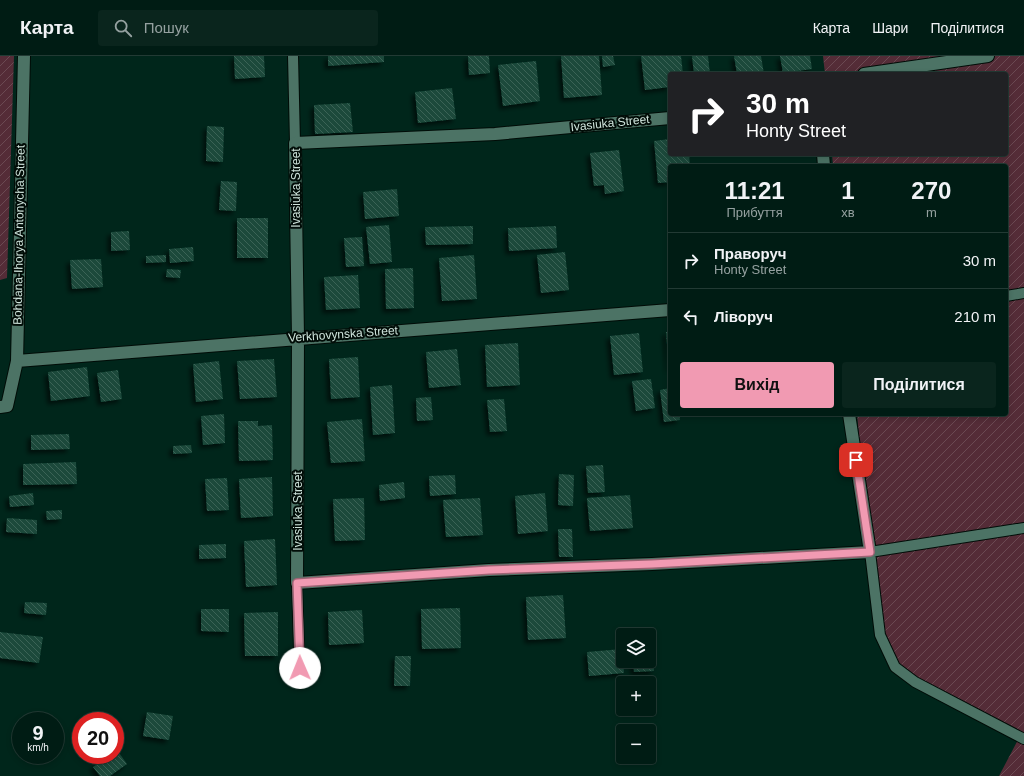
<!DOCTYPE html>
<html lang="uk">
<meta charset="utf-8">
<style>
:root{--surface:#001c14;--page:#0a251d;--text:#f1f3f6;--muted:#95a1a0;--line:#223a34;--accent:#f19ab2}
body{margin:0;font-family:Helvetica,sans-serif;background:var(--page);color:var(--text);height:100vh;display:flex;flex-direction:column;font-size:15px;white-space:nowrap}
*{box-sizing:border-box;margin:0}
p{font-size:13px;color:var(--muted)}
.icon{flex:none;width:22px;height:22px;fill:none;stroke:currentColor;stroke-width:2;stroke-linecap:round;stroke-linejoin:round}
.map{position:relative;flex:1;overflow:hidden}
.panel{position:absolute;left:668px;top:108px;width:340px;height:252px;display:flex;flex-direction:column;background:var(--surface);border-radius:4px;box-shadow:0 2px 6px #0003,0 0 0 1px var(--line)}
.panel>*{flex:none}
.hud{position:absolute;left:668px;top:16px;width:340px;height:84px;border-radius:4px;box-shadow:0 2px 6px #0003,0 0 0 1px var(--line);background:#202124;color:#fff;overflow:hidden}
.tools{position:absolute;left:616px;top:572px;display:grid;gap:8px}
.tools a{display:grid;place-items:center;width:40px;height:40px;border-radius:4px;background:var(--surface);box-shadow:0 2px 6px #0003,0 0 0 1px var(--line);font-size:20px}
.speed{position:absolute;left:12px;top:656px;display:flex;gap:8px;font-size:20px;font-weight:700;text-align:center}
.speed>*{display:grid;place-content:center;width:52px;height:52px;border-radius:50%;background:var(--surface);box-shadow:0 2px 6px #0003,0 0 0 1px var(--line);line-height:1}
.speed small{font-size:10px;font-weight:400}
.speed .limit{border:6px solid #d22;background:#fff;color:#111}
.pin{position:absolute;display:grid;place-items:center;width:34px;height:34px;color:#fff;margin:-17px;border-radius:8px;box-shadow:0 2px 6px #0006}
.me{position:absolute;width:44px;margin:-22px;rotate:359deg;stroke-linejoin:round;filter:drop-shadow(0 0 3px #0008)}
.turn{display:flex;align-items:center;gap:14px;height:84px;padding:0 12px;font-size:18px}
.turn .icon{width:52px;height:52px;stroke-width:2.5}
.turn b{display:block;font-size:28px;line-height:34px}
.eta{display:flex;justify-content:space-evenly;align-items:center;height:68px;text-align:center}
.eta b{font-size:24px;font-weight:700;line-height:28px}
.primary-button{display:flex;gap:8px;margin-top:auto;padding:8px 12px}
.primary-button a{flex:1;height:46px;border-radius:4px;background:var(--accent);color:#111;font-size:16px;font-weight:700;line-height:46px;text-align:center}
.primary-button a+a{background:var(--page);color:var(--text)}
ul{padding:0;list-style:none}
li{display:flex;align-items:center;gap:12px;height:56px;padding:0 12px;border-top:1px solid var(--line)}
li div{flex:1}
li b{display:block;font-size:15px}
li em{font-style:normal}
header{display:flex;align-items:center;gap:24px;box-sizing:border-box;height:56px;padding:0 20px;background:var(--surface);border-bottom:1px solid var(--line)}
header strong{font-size:19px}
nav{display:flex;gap:22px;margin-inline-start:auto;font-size:14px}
.search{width:280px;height:36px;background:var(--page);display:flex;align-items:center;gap:10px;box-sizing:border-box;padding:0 14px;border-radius:4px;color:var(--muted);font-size:15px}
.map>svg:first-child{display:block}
</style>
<header>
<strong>Карта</strong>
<div class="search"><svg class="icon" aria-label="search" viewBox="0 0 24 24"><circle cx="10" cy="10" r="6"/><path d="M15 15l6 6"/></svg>Пошук</div>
<nav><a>Карта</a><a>Шари</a><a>Поділитися</a></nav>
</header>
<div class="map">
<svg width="1024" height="720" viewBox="0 0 1024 720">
<defs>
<pattern id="garden-furrows" width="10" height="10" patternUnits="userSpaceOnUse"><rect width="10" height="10" fill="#542c37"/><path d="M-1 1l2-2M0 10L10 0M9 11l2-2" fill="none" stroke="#6b4a53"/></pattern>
<pattern id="building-back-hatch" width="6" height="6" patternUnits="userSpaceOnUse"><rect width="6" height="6" fill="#1a493a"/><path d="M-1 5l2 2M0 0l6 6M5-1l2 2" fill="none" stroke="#3a6356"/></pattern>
<filter id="shadow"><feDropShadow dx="-3.5" dy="3.5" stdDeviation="2" flood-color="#0009"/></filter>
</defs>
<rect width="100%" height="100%" fill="#00261b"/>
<path fill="url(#garden-furrows)" d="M0,0H14L7,222L0,224Z
M823,0H1024V720H999L1020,680L904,619L885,597L870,496L857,358H1006V110H833L832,98H1006V18H825Z"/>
<path fill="url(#building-back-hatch)" filter="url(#shadow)" d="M234,0H264L265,21L235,23Z
M328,0H384V6L328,10Z
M468,0H489L490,17L469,19Z
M561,0H599L602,39L564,42Z
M602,0H613L615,9L603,11Z
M641,0H681L683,18H670V31L645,34Z
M692,0H708L710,18H694Z
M734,0H761L764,18H737Z
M780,0H810L812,13L783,17Z
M536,5L540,45L503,50L498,9Z
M452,32L456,63L418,67L415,36Z
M350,47L353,76L315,78L314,49Z
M207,70L224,71L223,106L206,105Z
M670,83V98H689L690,110H670V126L658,127L654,85Z
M619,94L624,135L605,138L604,129L594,130L590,97Z
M221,125L237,126L236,155L219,154Z
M397,133L399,160L365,163L363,136Z
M237,162H268V202H237Z
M389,169L392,206L370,208L366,171Z
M473,170V188L426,189L425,171Z
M556,170L557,192L509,195L508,172Z
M129,175L130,194L111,195V176Z
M362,181L364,210L346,211L344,182Z
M193,191L194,205L170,207L169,193Z
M565,196L569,234L541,237L537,199Z
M166,199V206L146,207V200Z
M474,199L477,243L442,245L439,202Z
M101,203L103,231L72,233L70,204Z
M413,212L414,252L386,253L385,213Z
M167,213L181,214L180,222L166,221Z
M358,219L360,252L326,254L324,221Z
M666,276H670V313H669Z
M639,277L643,316L614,319L610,280Z
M518,287L520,329L487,331L485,289Z
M457,293L461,329L429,332L426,296Z
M358,301L360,341L331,343L329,303Z
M274,303L277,341L240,343L237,305Z
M219,305L223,343L196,346L193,308Z
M87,311L90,340L51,345L48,316Z
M118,314L122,343L101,346L97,317Z
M651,323L655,352L636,355L632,325Z
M392,329L395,377L373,379L370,331Z
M670,332V358H679L680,364L664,366L660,334Z
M431,341L433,364L417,365L416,342Z
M504,343L507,375L490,376L487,344Z
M224,358L225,387L203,389L201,360Z
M362,363L365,405L331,407L327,366Z
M238,365H258V370L272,369L273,404L239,405Z
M69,378L70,393L31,394V379Z
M191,389L192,397L173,398V390Z
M76,406L77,428L23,429V408Z
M603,409L605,436L588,437L586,410Z
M559,418L574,419L573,450L558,449Z
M455,419L456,438L430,440L429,420Z
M272,421L273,460L241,462L239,423Z
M227,422L229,454L207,455L205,423Z
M404,426L405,442L380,445L379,429Z
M33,437L34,449L10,451L9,440Z
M545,437L548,475L518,478L515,440Z
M630,439L633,472L590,475L587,442Z
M364,442L365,484L335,485L333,443Z
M480,442L483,479L446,481L443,444Z
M62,454V463L47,464L46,455Z
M7,462L37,464V478L6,476Z
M558,473H572L573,501H559Z
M275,483L277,529L246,531L244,485Z
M226,488V502L199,503V489Z
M563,539L566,582L528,584L526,541Z
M25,546L47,547L46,559L24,557Z
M460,552L461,592L422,593L421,553Z
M201,553H229V576L201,575Z
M362,554L364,587L329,589L328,556Z
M278,556V600H245L244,557Z
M0,576L43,581L39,607L0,602Z
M622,593L624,617L589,620L587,596Z
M395,600H411L410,630H394Z
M649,601H653L654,615L634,616L633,605H649Z
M147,656L173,660L169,684L143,680Z
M117,694L127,708L110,720H100L93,711L110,699H115Z"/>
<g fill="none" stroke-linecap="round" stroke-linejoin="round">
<defs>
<path id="service" d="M293,0L295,87
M1006,240L1024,237
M1024,472L870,496L880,579L895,611L915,626L1024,683
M297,527L300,627"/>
<path id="minor" d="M864,18L988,0
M670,62L495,78L295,87L298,281L297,527L489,514L652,508L870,496L849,358
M823,98L824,110
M17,305L670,254
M0,351L7,350L17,305L24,0"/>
</defs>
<use href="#service" stroke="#000c07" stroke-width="12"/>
<use href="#minor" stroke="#000c07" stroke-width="14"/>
<use href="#service" stroke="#4c7365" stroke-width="10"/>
<use href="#minor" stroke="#4c7365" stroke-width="12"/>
</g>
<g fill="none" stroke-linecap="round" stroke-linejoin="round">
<defs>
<path id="route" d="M300,612L297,527L489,514L652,508L870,496L856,404"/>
</defs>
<use href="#route" stroke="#9d6474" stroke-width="10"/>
<use href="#route" stroke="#f19ab2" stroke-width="7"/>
</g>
<g text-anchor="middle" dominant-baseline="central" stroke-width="4" stroke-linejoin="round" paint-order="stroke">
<g font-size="12" fill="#cde2da" stroke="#010c07">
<text transform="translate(610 67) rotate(-6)">Ivasiuka Street</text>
<text transform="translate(296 132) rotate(-90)">Ivasiuka Street</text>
<text transform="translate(19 179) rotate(-89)">Bohdana-Ihorya Antonycha Street</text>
<text transform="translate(343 278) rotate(-4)">Verkhovynska Street</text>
<text transform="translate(298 455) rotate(-90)">Ivasiuka Street</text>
</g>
</g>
</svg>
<div class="tools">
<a><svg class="icon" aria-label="layers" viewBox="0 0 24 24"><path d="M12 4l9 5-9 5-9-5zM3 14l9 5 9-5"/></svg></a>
<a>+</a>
<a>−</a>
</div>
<div class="speed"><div>9<small>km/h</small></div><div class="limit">20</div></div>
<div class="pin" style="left:856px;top:404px;background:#d93025"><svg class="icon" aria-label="arrive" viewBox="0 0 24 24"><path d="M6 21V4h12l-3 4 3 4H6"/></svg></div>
<svg class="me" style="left:300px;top:612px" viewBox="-20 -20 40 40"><circle r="19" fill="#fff"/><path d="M0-13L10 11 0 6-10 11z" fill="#f19ab2"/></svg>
<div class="hud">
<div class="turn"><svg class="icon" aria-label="right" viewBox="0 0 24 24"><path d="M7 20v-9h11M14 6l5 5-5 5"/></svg><div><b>30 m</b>Honty Street</div></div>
</div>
<section class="panel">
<div class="eta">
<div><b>11:21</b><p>Прибуття</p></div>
<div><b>1</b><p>хв</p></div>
<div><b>270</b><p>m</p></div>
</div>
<ul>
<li><svg class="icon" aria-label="right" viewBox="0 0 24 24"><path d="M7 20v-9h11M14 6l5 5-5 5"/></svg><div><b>Праворуч</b><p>Honty Street</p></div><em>30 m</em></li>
<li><svg class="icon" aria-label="left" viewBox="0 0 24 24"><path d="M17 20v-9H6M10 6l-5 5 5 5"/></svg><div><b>Ліворуч</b></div><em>210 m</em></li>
</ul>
<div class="primary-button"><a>Вихід</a><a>Поділитися</a></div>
</section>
</div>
